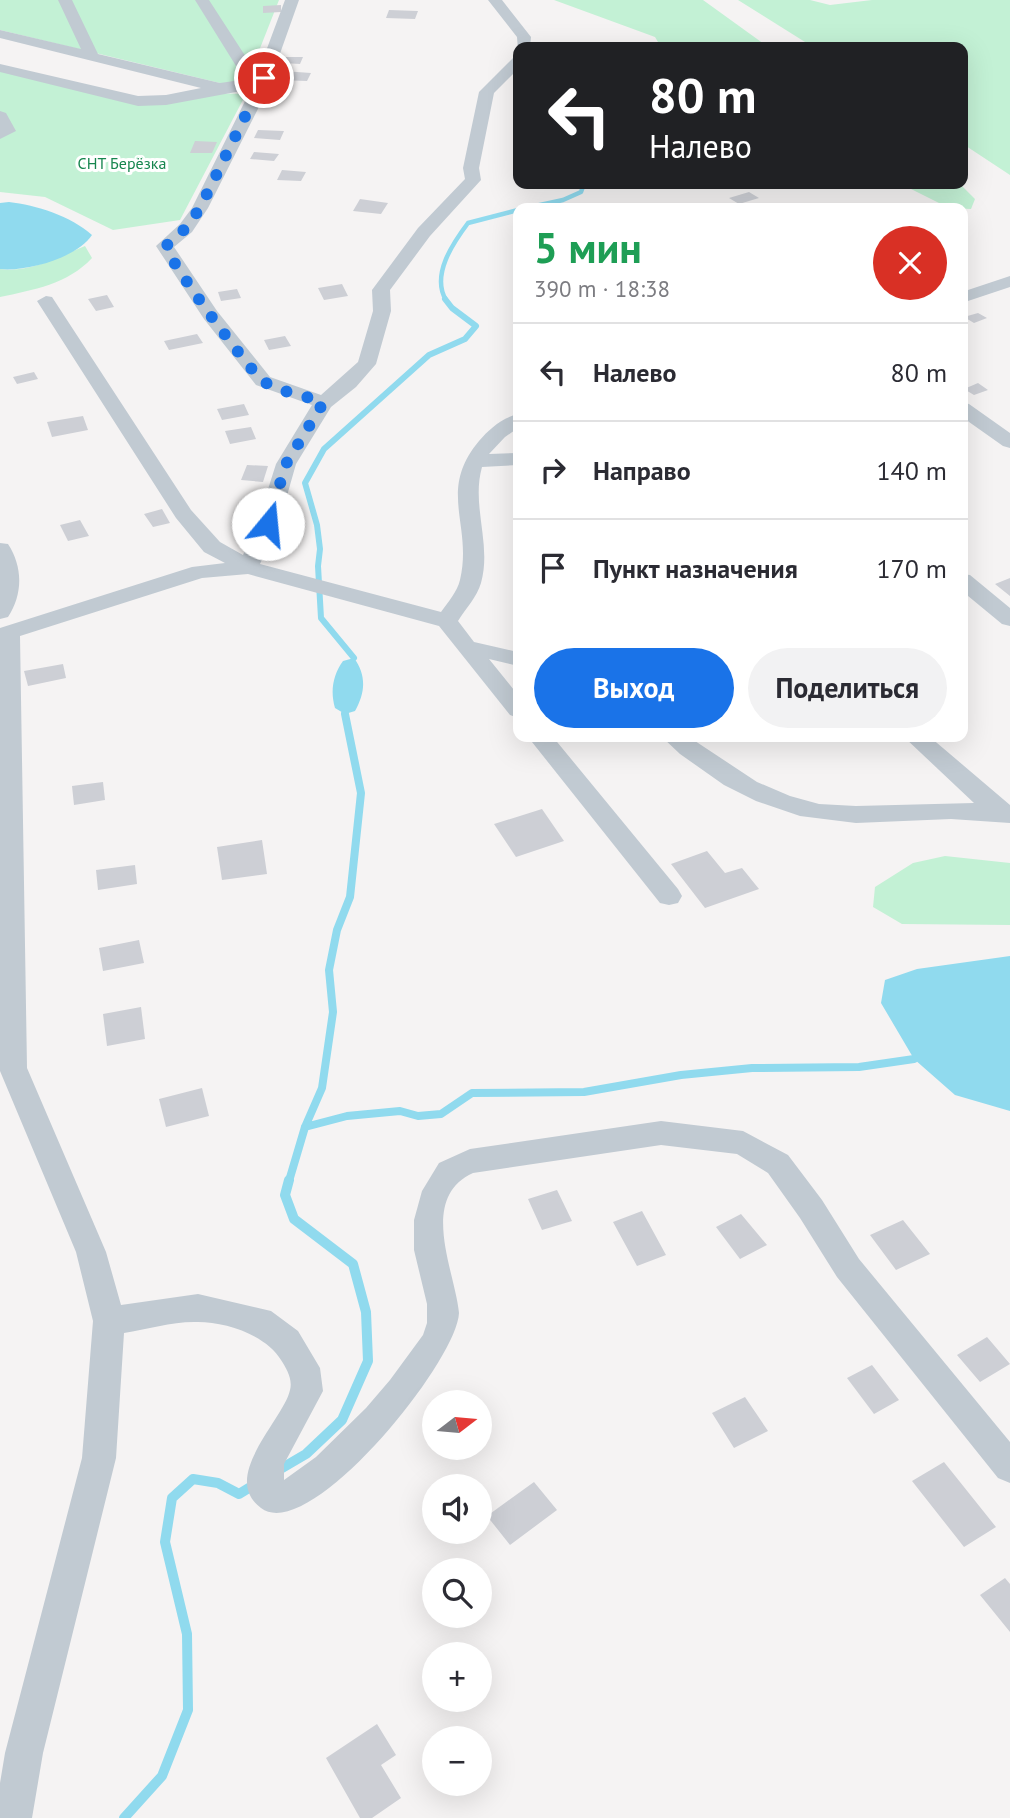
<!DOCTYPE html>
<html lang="ru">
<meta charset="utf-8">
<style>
:root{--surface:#fff;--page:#f2f2f3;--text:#2b2b33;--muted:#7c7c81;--line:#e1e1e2;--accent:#1a73e8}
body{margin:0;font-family:"PT Sans",sans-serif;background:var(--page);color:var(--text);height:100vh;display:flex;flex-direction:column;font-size:26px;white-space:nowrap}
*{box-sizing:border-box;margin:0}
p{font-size:23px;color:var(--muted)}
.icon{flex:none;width:38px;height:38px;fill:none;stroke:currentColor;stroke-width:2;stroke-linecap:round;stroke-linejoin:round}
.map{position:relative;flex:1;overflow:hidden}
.drawer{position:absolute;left:513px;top:203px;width:455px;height:539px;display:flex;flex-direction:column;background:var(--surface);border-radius:14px;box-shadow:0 7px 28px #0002}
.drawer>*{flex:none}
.top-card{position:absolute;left:513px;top:42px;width:455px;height:147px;border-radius:14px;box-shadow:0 7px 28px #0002;background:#202124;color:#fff;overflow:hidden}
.needle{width:46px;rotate:74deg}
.buttons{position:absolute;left:422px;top:1390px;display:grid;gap:14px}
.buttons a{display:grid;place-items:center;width:70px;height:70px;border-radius:50%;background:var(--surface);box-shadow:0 7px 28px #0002;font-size:35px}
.pin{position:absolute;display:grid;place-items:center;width:60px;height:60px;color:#fff;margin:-30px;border:4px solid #fff;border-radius:50%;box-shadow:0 2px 7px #0007}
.me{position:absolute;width:77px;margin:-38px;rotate:17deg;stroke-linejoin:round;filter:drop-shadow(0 0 5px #0008)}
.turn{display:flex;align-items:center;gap:24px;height:147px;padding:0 21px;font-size:32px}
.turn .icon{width:91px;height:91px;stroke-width:2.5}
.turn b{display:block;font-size:49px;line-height:60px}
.round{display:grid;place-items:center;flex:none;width:74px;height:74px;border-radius:37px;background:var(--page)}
.overview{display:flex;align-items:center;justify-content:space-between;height:119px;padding:0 21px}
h1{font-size:42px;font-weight:800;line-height:52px;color:#1e9e55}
.primary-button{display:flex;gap:14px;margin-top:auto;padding:14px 21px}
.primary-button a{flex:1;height:80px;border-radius:42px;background:var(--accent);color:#fff;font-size:28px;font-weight:800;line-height:80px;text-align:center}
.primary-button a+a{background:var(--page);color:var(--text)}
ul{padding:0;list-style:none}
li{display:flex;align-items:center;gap:21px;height:98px;padding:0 21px;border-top:2px solid var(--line)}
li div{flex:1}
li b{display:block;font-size:26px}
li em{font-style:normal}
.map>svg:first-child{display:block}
</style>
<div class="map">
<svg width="1010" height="1818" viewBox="0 0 1010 1818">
<rect width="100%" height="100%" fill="#f5f3f3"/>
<path fill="#c3f1d5" d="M0,0H279L255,61L243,81L224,84L0,30Z
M554,0H703L768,47H661L655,37Z
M738,0H810L830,5L872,0H1010V175L963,144L962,47H813Z
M0,68L138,101L206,93L246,94L180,220L113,230L45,197L0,192Z
M901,184H960L975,199L971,209L949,208Z
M85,246L92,258C68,284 33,290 0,297V269C31,273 57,257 85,246Z
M945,856L1010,863V925L902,924L873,907L875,887L913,863Z"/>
<path fill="#90daee" d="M9,202C36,205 71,216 92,235C77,258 26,272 0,269V203Z
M354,658C367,676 365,693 355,711L345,714L335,708C330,691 333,675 343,661Z
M1010,956V1111L955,1095L914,1059L881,1003L885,980L917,969Z"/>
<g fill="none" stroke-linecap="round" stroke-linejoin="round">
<path stroke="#90daee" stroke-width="4.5" d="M526,208L563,200L581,192L584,184
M446,300C431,275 453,243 468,223L518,210"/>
<path stroke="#90daee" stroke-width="6" d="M354,658L321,618L318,566L320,549L317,525L305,483L324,449L429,355L465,339L476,326L452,308L445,299"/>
<path stroke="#90daee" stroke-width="8" d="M305,1127L347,1116L400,1111L418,1116L441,1114L472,1093L584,1092L681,1075L752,1068L859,1067L914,1059
M289,1181L305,1127L322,1088L333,1012L329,970L337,930L350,897L361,793L345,714"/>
<path stroke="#90daee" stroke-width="10" d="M277,1471L306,1454L342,1420L368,1361L366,1312L353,1264L294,1219L285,1195L289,1180
M124,1818L162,1776L188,1710L187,1634L165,1542L172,1498L193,1479L218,1483L239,1494L257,1483"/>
</g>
<path fill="#cdcfd5" d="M281,5V12L263,13V6Z
M389,10L418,11L415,19L386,18Z
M286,57H303L300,64L283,63Z
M283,71L311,73L307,81L278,80Z
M258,130L284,131L280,140L254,138Z
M195,141L217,142L212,153H190Z
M254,152L279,154L274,161L250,159Z
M282,170L306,172L301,181L277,180Z
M749,192L759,198L739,204L729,198Z
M360,199L388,203L381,214L353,211Z
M342,284L348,296L324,300L318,288Z
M237,289L241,298L221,301L218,292Z
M107,295L114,307L96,311L88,299Z
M978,313L987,318L974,323L964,317Z
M197,334L203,343L169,350L164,341Z
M285,336L291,346L269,350L264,340Z
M34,372L38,379L17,384L13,377Z
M978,383L988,390L974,395L964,389Z
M244,404L249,415L222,420L217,409Z
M83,416L88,430L52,437L47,422Z
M251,427L256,439L230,444L225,431Z
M247,465L268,466L263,482L241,480Z
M162,509L170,523L153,527L144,514Z
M80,520L89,536L68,541L60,525Z
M1010,578V596L995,584Z
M63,664L66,678L28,686L24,671Z
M103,782L105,800L74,805L72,786Z
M542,809L564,841L516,857L494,824Z
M262,840L267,874L222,880L217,847Z
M707,851L725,873L742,868L759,889L705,908L671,864Z
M135,865L137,884L98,890L96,870Z
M139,940L144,963L103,971L99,948Z
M141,1007L145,1039L107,1046L103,1014Z
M202,1088L209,1116L166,1127L159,1099Z
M557,1190L572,1221L542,1230L528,1199Z
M642,1211L666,1255L637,1266L613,1222Z
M741,1214L767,1245L740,1259L716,1227Z
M903,1220L930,1254L896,1270L870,1235Z
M987,1337L1010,1364L980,1382L957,1355Z
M872,1365L899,1400L874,1414L847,1378Z
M745,1397L768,1431L734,1448L712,1413Z
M944,1462L996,1527L964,1547L912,1481Z
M534,1482L557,1510L510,1545L487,1516Z
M1005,1578L1010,1584V1632L980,1595Z
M377,1724L396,1755L381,1765L401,1798L372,1818H360L326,1758Z"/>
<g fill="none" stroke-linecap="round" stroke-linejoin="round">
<path fill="#c1cad2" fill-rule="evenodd" d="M58,0H72L98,54L220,83L241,80V74L195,0H209L257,74L256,78L285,0H299L266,93L208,208L192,232L174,247L217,311L270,377L321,395L358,362L373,311L372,290L418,228L465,179L463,168L479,92L513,58L518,57V69L494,93L479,168L481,180L430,236L390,290L391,311L376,364L356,387L331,407L296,464L279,524L260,564L441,612C448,602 457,592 460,580C473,525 437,491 479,441C489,429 502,418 518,414V428L505,437L489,454L518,453V465L482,467C471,506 492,544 481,583C477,597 466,608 458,621L474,642L518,652V666L489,659L518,695V718L510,715L439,626L248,574L202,578L20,636L27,1068L106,1252L121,1305L198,1294L271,1311L298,1331L320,1368L323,1391L284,1464V1480L316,1457L366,1408L390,1380L423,1335L427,1323V1304L414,1250V1220L422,1191L439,1163L470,1149L661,1121L743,1131L788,1155L822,1200L859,1259L1010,1442V1483L998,1478L837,1277L800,1218L768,1173L737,1154L661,1145L473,1173C418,1198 455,1271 459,1313C457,1362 309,1545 261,1508C219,1477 284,1419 290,1390C293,1379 286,1368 281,1360C266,1335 226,1322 198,1322C174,1321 148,1329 124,1333L116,1458L43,1753L32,1818H0V1783L5,1753L82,1458L93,1321L76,1252L0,1071V628L192,567L225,563L204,552L176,518L37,301L46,296L52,297L191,510L220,542L243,555L257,524L276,464L312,405L256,385L204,319L156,246L180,224L192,208L253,85L236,92L166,105L138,106L0,72V64L138,96L166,95L201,88L0,38V30L81,49Z
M488,0H502L531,37L530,47H518V50L517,37Z
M0,111L6,113L16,131L0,139Z
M1010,276V287L962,303V292Z
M962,402L969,404L1010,433V448L1003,446L962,417Z
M0,543L8,544C23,567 23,594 8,617L0,619Z
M962,574L970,575L1010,608V626L1002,624L962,591Z
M528,737H553L678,889L682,896L678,903L669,905L660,903Z
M662,737H689L757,782L790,796L819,804L856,806L974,803L904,737H930L1010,805V823L951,819L856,823L800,816L756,801L724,785L680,754Z"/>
</g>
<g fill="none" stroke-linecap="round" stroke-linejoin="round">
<path stroke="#1a73e8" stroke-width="12" stroke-dasharray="0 21.6" d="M264,78L200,208L186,228L166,246C167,259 251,372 263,381C280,393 305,394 323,403L286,464L268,524"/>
</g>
<g text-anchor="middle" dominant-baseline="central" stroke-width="6" stroke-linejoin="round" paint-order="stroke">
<g font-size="16" fill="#17864f" stroke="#fff">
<text x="122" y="163">СНТ Берёзка</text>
</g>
</g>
</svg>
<div class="buttons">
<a><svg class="needle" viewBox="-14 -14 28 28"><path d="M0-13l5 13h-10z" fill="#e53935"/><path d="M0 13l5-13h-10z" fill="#7c7c81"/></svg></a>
<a><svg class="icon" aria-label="sound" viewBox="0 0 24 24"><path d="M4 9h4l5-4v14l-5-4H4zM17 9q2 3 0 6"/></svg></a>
<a><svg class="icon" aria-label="search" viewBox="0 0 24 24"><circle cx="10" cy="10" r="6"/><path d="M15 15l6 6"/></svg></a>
<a>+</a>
<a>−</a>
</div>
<div class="pin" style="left:264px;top:78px;background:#d93025"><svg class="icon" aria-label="arrive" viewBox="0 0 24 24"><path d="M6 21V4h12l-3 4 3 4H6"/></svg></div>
<svg class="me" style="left:268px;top:524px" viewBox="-20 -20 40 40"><circle r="19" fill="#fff"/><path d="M0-13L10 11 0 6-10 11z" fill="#1a73e8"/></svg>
<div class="top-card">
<div class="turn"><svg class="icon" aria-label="left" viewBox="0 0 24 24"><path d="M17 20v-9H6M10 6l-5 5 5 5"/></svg><div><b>80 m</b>Налево</div></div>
</div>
<section class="drawer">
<div class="overview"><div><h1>5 мин</h1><p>390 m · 18:38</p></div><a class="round" style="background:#d93025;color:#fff"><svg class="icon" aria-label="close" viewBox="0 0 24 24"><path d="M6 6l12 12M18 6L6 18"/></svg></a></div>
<ul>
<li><svg class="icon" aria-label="left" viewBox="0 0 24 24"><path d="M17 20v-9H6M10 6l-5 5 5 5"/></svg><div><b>Налево</b></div><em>80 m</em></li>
<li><svg class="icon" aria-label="right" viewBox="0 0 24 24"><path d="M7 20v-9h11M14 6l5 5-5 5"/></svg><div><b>Направо</b></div><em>140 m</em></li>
<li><svg class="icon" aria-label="arrive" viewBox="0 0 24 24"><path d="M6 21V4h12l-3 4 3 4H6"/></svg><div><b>Пункт назначения</b></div><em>170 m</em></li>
</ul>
<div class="primary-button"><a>Выход</a><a>Поделиться</a></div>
</section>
</div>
